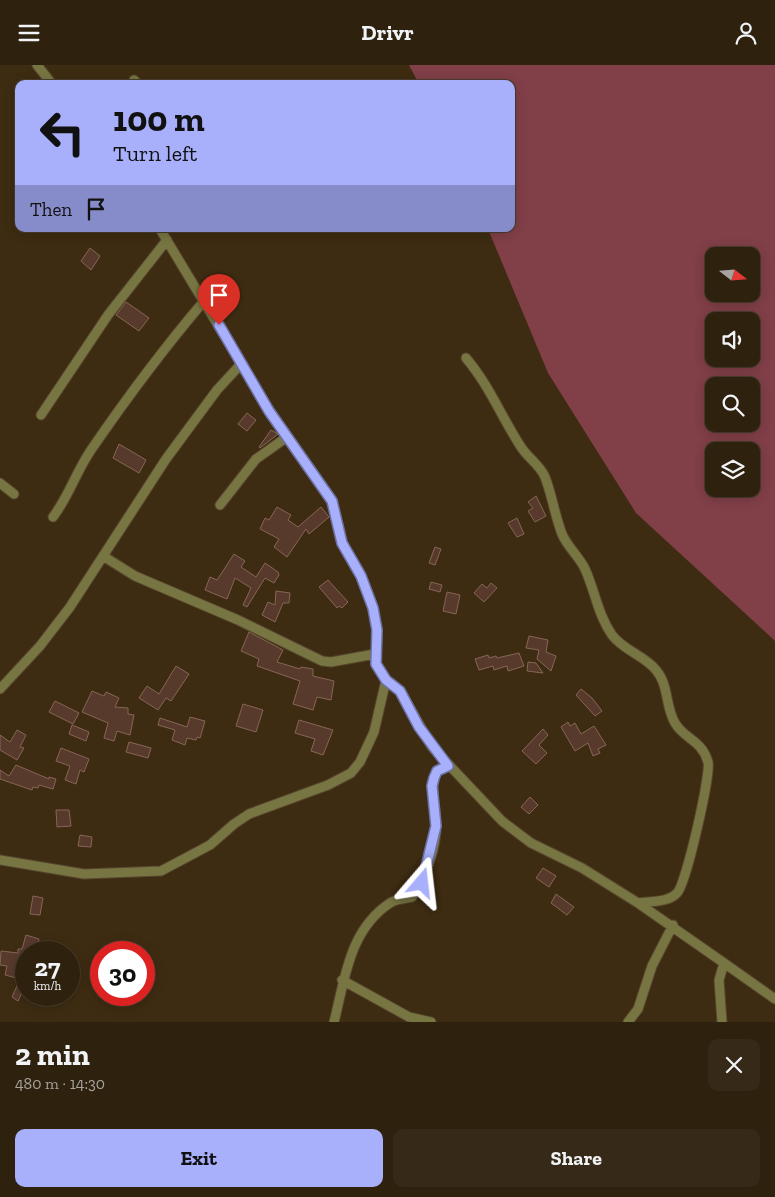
<!DOCTYPE html>
<meta charset="utf-8">
<style>
:root{--surface:#2e210e;--page:#362917;--text:#f1f3f6;--muted:#a7a39e;--line:#493e2e;--accent:#a8b0fc}
body{margin:0;font-family:"Zilla Slab",serif;background:var(--page);color:var(--text);height:100vh;display:flex;flex-direction:column;font-size:19px;white-space:nowrap}
*{box-sizing:border-box;margin:0}
p{font-size:16px;color:var(--muted)}
.icon{flex:none;width:28px;height:28px;fill:none;stroke:currentColor;stroke-width:2;stroke-linecap:round;stroke-linejoin:round}
.map{position:relative;height:957px;overflow:hidden}
.details{display:flex;flex-direction:column;background:var(--surface);flex:1}
.details>*{flex:none}
.hud{position:absolute;left:15px;top:15px;width:500px;height:152px;border-radius:10px;box-shadow:0 2px 12px #0003,0 0 0 1px var(--line);background:#a8b0fc;color:#111;overflow:hidden}
.needle{width:32px;rotate:107deg}
.tools{position:absolute;left:705px;top:182px;display:grid;gap:10px}
.tools a{display:grid;place-items:center;width:55px;height:55px;border-radius:10px;background:var(--surface);box-shadow:0 2px 12px #0003,0 0 0 1px var(--line);font-size:25px}
.speed{position:absolute;left:15px;top:876px;display:flex;gap:10px;font-size:25px;font-weight:700;text-align:center}
.speed>*{display:grid;place-content:center;width:65px;height:65px;border-radius:50%;background:var(--surface);box-shadow:0 2px 12px #0003,0 0 0 1px var(--line);line-height:1}
.speed small{font-size:12px;font-weight:400}
.speed .limit{border:8px solid #d22;background:#fff;color:#111}
.pin{position:absolute;display:grid;place-items:center;width:42px;height:42px;color:#fff;margin:-51px -21px;border-radius:50% 50% 50% 0;rotate:-45deg;box-shadow:0 0 5px #0007}
.pin .icon{rotate:45deg}
.me{position:absolute;width:55px;margin:-28px;rotate:17deg;stroke-linejoin:round;filter:drop-shadow(0 0 4px #0008)}
.turn{display:flex;align-items:center;gap:18px;height:105px;padding:0 15px;font-size:22px}
.turn .icon{width:65px;height:65px;stroke-width:2.5}
.turn b{display:block;font-size:35px;line-height:42px}
.then{display:flex;align-items:center;height:48px;padding:0 15px;background:#0003;gap:10px;font-size:19px}
.round{display:grid;place-items:center;flex:none;width:52px;height:52px;border-radius:10px;background:var(--page)}
.overview{display:flex;align-items:center;justify-content:space-between;height:85px;padding:0 15px}
h1{font-size:30px;font-weight:800;line-height:38px}
.cta{display:flex;gap:10px;margin-top:auto;padding:10px 15px}
.cta a{flex:1;height:58px;border-radius:10px;background:var(--accent);color:#111;font-size:20px;font-weight:800;line-height:58px;text-align:center}
.cta a+a{background:var(--page);color:var(--text)}
header{display:flex;justify-content:space-between;align-items:center;height:65px;padding:0 15px;background:var(--surface);font-size:22px;font-weight:800}
.map>svg:first-child{display:block}
</style>
<header><svg class="icon" aria-label="menu" viewBox="0 0 24 24"><path d="M4 6h16M4 12h16M4 18h16"/></svg>Drivr<svg class="icon" aria-label="person" viewBox="0 0 24 24"><circle cx="12" cy="8" r="4"/><path d="M4 21q1-7 8-7t8 7"/></svg></header>
<div class="map">
<svg width="775" height="957" viewBox="0 0 775 957">
<rect width="100%" height="100%" fill="#3e2c12"/>
<path fill="#813f48" fill-rule="evenodd" d="M409,0H775V576L636,448L548,308L488,164H511V19H419ZM714,191H751V229H714ZM714,256H751V294H714ZM714,321H751V359H714ZM714,386H751V424H714Z"/>
<path fill="#583a2d" stroke="#866557" d="M90,183L100,191L91,205L81,196Z
M126,237L149,253L139,266L116,250Z
M247,348L256,355L247,366L238,359Z
M271,365L278,369L260,383L259,382Z
M119,379L146,395L139,408L113,393Z
M536,431L546,451L535,457L528,446L533,443L528,437Z
M277,442L291,450L288,455L298,462L321,442L329,452L309,469L306,464L287,492L274,482L279,474L260,464L265,453L269,455Z
M517,453L524,469L517,472L508,458Z
M435,482L441,484L435,500L429,498Z
M234,489L245,496L241,502L256,512L265,498L278,507L279,510L274,518L265,513L247,542L243,540L251,523L235,513L227,534L205,525L210,512L217,515Z
M328,515L348,537L342,543L339,541L337,543L319,522Z
M431,517L442,520L440,527L429,524Z
M491,518L497,523L484,537L474,528L482,519L487,523Z
M276,526L290,528L289,538H283L275,557L262,550L268,537L275,540Z
M447,527L460,530L456,549L443,546Z
M249,567L283,585L277,597L300,604L301,602L313,604V611L334,616L331,635L317,632L313,645L293,639L300,616L257,601L259,594L241,586Z
M529,571L548,575L546,587L556,591L551,606L537,594L539,585L526,583Z
M519,588L524,601L508,606L507,601L494,605L493,601L479,605L475,594L488,590L489,593L496,591L497,593Z
M528,597L536,598L543,608L527,606Z
M176,601L189,609L171,636L166,633L158,645L139,633L147,621L159,629Z
M581,624L592,633L602,646L595,651L576,630Z
M92,626L104,631L106,627L119,633L115,642L128,643V649L134,650L130,670L117,666L114,676L104,673L108,658L82,647Z
M55,636L79,648L73,659L49,647Z
M243,639L263,645L256,667L236,661Z
M190,652L205,656L200,673L197,672L196,675L187,673L185,680L172,675L175,665L158,660L160,653L187,662Z
M299,655L333,665L323,690L311,686L315,674L295,668Z
M568,657L570,661L575,658L581,669L594,661L606,680L598,684L600,688L593,691L588,678L575,686L561,662Z
M72,660L89,667L86,676L69,669Z
M543,664L548,670L539,680L547,688L536,699L522,686Z
M17,665L26,670L20,682L24,683L17,695L0,685V670L10,677Z
M129,677L151,683L148,693L126,687Z
M61,683L89,694L84,707L80,705L76,719L65,715L70,701L56,696Z
M16,700L49,714V712L56,714L53,724L39,720L38,723L33,722L32,725L0,714V705L9,711Z
M530,732L538,740L529,749L521,742Z
M56,745H69L71,761L57,762Z
M80,770L92,772L91,782L78,781Z
M543,803L556,811L549,822L536,813Z
M556,829L574,842L567,850L551,838Z
M33,831L43,833L40,850L30,849Z
M26,870L39,874L38,880L55,886L26,888V919L18,936L12,932L20,914L5,910L7,901L0,900L1,886L18,888V884H22Z"/>
<g fill="none" stroke-linecap="round" stroke-linejoin="round">
<defs>
<path id="street" d="M37,0L52,19
M134,15L138,19
M466,293C489,320 502,353 521,382C528,393 540,400 545,412C552,430 555,451 562,469C568,483 579,491 585,504C595,526 598,550 612,570C624,586 644,590 656,605C669,620 665,641 675,658C684,674 702,675 708,697C711,709 686,820 677,828C668,838 650,836 638,838
M41,350L108,250L167,175
M0,418L14,429
M220,440L256,394L287,372
M53,452C69,431 76,407 91,385C126,334 164,283 204,236
M103,491L135,511L238,555L322,596L331,597L375,589
M386,615L400,626L432,682L502,756L531,778L582,803L638,838L724,898L719,915L722,957
M0,624L40,581L70,542L166,394L217,325L241,299
M0,795L84,809L161,806L210,780L234,759L249,749L328,720L351,708L360,697L374,667L386,615L376,599L377,565L373,543L361,511L342,478L332,436L269,345L160,164
M724,898L775,934
M342,915L409,952L431,957
M334,957C345,914 349,865 390,838C395,834 405,834 412,832C425,814 437,782 436,759C436,741 429,723 437,706L448,701
M628,957L638,944L652,901L673,860"/>
</defs>
<use href="#street" stroke="#58472f" stroke-width="11"/>
<use href="#street" stroke="#777542" stroke-width="9"/>
</g>
<g fill="none" stroke-linecap="round" stroke-linejoin="round">
<defs>
<path id="route" d="M219,260L269,346L332,436L342,478L361,511L373,543L377,565L376,599L386,615L400,626L419,662L448,701L437,706L434,713L432,721L436,761L422,818"/>
</defs>
<use href="#route" stroke="#6d72a4" stroke-width="12"/>
<use href="#route" stroke="#a8b0fc" stroke-width="9"/>
</g>
</svg>
<div class="tools">
<a><svg class="needle" viewBox="-14 -14 28 28"><path d="M0-13l5 13h-10z" fill="#e53935"/><path d="M0 13l5-13h-10z" fill="#a7a39e"/></svg></a>
<a><svg class="icon" aria-label="sound" viewBox="0 0 24 24"><path d="M4 9h4l5-4v14l-5-4H4zM17 9q2 3 0 6"/></svg></a>
<a><svg class="icon" aria-label="search" viewBox="0 0 24 24"><circle cx="10" cy="10" r="6"/><path d="M15 15l6 6"/></svg></a>
<a><svg class="icon" aria-label="layers" viewBox="0 0 24 24"><path d="M12 4l9 5-9 5-9-5zM3 14l9 5 9-5"/></svg></a>
</div>
<div class="speed"><div>27<small>km/h</small></div><div class="limit">30</div></div>
<div class="pin" style="left:219px;top:260px;background:#d93025"><svg class="icon" aria-label="arrive" viewBox="0 0 24 24"><path d="M6 21V4h12l-3 4 3 4H6"/></svg></div>
<svg class="me" style="left:422px;top:818px" viewBox="-20 -20 40 40"><path d="M0-17L14 15 0 8-14 15z" fill="#a8b0fc" stroke="#fff" stroke-width="4"/></svg>
<div class="hud">
<div class="turn"><svg class="icon" aria-label="left" viewBox="0 0 24 24"><path d="M17 20v-9H6M10 6l-5 5 5 5"/></svg><div><b>100 m</b>Turn left</div></div>
<div class="then">Then<svg class="icon" aria-label="arrive" viewBox="0 0 24 24"><path d="M6 21V4h12l-3 4 3 4H6"/></svg></div>
</div>
</div>
<section class="details">
<div class="overview"><div><h1>2 min</h1><p>480 m · 14:30</p></div><a class="round"><svg class="icon" aria-label="close" viewBox="0 0 24 24"><path d="M6 6l12 12M18 6L6 18"/></svg></a></div>
<div class="cta"><a>Exit</a><a>Share</a></div>
</section>
